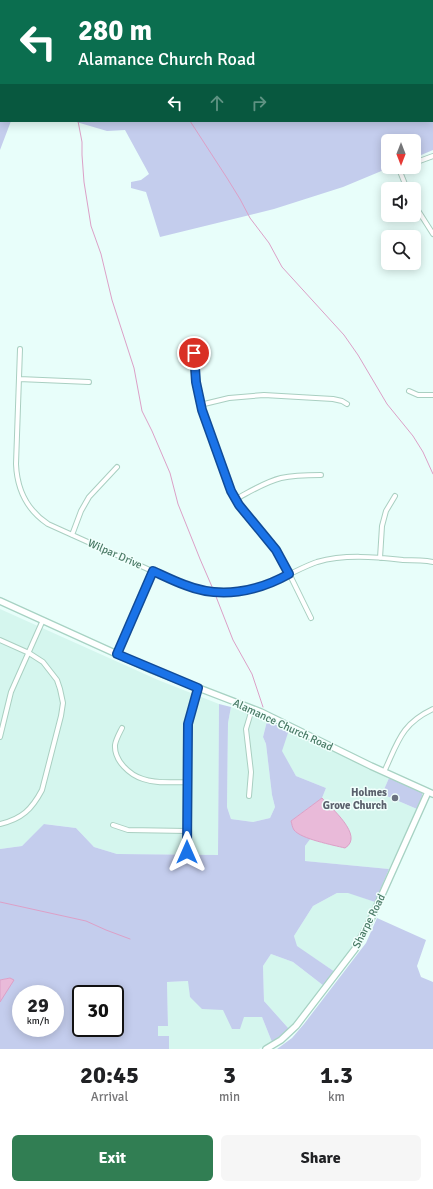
<!DOCTYPE html>
<style>
:root{--surface:#fff;--page:#f6f6f6;--text:#202124;--muted:#757577;--accent:#317e53}
body{margin:0;font-family:Signika,sans-serif;background:var(--page);color:var(--text);height:100vh;display:flex;flex-direction:column;font-size:15px;white-space:nowrap}
*{box-sizing:border-box;margin:0}
p{font-size:13px;color:var(--muted)}
.icon{flex:none;width:22px;height:22px;fill:none;stroke:currentColor;stroke-width:2;stroke-linecap:round;stroke-linejoin:round}
.map{position:relative;height:1049px;overflow:hidden}
.details{display:flex;flex-direction:column;background:var(--surface);flex:1}
.details>*{flex:none}
.banner{position:absolute;left:0px;top:0px;width:433px;height:122px;box-shadow:0 2px 10px #0003;background:#0b6e4f;color:#fff;overflow:hidden}
.needle{width:26px;rotate:180deg}
.controls{position:absolute;left:381px;top:134px;display:grid;gap:8px}
.controls a{display:grid;place-items:center;width:40px;height:40px;border-radius:6px;background:var(--surface);box-shadow:0 2px 10px #0003;font-size:20px}
.speed{position:absolute;left:12px;top:985px;display:flex;gap:8px;font-size:20px;font-weight:700;text-align:center}
.speed>*{display:grid;place-content:center;width:52px;height:52px;border-radius:50%;background:var(--surface);box-shadow:0 2px 10px #0003;line-height:1}
.speed small{font-size:10px;font-weight:400}
.speed .limit{border:2px solid #111;border-radius:6px;background:#fff;color:#111}
.pin{position:absolute;display:grid;place-items:center;width:34px;height:34px;color:#fff;margin:-17px;border:2px solid #fff;border-radius:50%;box-shadow:0 1px 4px #0007}
.me{position:absolute;width:44px;margin:-22px;rotate:0deg;stroke-linejoin:round;filter:drop-shadow(0 0 3px #0008)}
.turn{display:flex;align-items:center;gap:14px;height:84px;padding:0 12px;font-size:18px}
.turn .icon{width:52px;height:52px;stroke-width:2.5}
.turn b{display:block;font-size:28px;line-height:34px}
.lanes{display:flex;align-items:center;height:38px;padding:0 12px;background:#0003;justify-content:center;gap:20px;direction:ltr}
.lanes .off{opacity:.35}
.eta{display:flex;justify-content:space-evenly;align-items:center;height:68px;text-align:center}
.eta b{font-size:24px;font-weight:800;line-height:28px}
.button{display:flex;gap:8px;margin-top:auto;padding:8px 12px}
.button a{flex:1;height:46px;border-radius:6px;background:var(--accent);color:#fff;font-size:16px;font-weight:800;line-height:46px;text-align:center}
.button a+a{background:var(--page);color:var(--text)}
.map>svg:first-child{display:block}
</style>
<div class="map">
<svg width="433" height="1049" viewBox="0 0 433 1049">
<rect width="100%" height="100%" fill="#e8fefa"/>
<path fill="#d5f6ee" d="M0,609L158,680L219,704L218,855L117,854L94,847L76,828L45,824L22,846L0,849Z
M231,707L267,721L263,737L266,744L272,795L275,807L270,818L253,822L231,819L227,807L228,723Z
M289,730L389,778L382,794L417,809L389,869L304,861L305,846L311,838L322,843L329,807L322,798L326,788L296,776L281,751Z
M348,892L375,902L359,939L335,972L296,946L294,936L313,906L337,893Z
M271,954L293,962L324,986L300,1018L289,1029L264,1001L263,966Z
M189,981L190,997L244,1017H262L272,1042L259,1049H169V1036H158V1026H168L167,982Z"/>
<path fill="#c4cded" fill-rule="evenodd" d="M0,0H433V150L414,158V141H388V167H391L343,187L274,209L160,237L146,192L131,188V182L141,180L149,174L125,130L107,131L73,121H432V1H1V121H11L0,150Z
M219,704L231,707L228,723L227,807L231,819L253,822L270,818L275,807L272,795L266,744L263,737L267,721L289,730L282,751L296,776L326,788L322,798L291,821L295,831L311,838L305,846V861L389,869L375,902L348,893H337L313,906L294,936L297,946L335,972L324,986L293,962L271,954L263,966L264,1001L289,1029L272,1042L262,1017H244L240,1029H232L223,1010L202,1009L190,997L188,981L167,982L168,1026H158V1036H169V1049H0V1002L10,978L0,980V849L22,846L44,824L76,828L94,847L117,854L218,855ZM21,994H55V1028H21ZM81,994H115V1028H81Z
M389,778L422,793V796L417,809L382,794Z
M377,918L426,940L417,966L421,977L433,982V1049H277L292,1038L304,1024L366,943Z"/>
<path fill="#e9bad9" stroke="#dca0c7" d="M322,798C330,807 365,836 345,848C333,845 301,839 294,830C292,827 292,824 291,821Z
M10,978L14,980L0,1002V980Z"/>
<g fill="none" stroke-linecap="round" stroke-linejoin="round">
<path stroke="#dca0c7" stroke-width="1" d="M432,41L433,40
M0,43L1,44
M78,121L82,142V155L84,182L91,226L101,254L112,300L134,368L142,411L152,431L170,473L178,504L200,559L213,589
M190,121L227,178L240,199L250,218L269,243L282,267L344,335L358,355L387,404L413,436L423,452L433,474
M215,594L233,640L252,674L263,707
M0,902L86,921L106,930L130,939"/>
<defs>
<path id="street" d="M414,163L433,156
M405,167L399,169L407,189
M414,204L433,234
M20,349L16,464C17,489 27,510 48,524L183,585C217,596 249,594 281,578C293,573 305,566 317,562C345,554 375,557 403,560C413,560 423,560 433,562
M194,353L196,382L202,410L231,491L239,505L268,539L283,561L311,618
M19,379L89,382
M409,391L418,395H433
M200,405L229,398L264,395L333,399L342,401L347,404
M236,499C251,491 265,482 281,478C294,475 308,475 321,475
M72,535L81,511L89,497L117,467
M380,558L382,526L386,511L395,496
M0,640L29,653L43,662L57,680L60,689L63,703L61,716L42,790C32,809 22,819 0,824
M117,654L153,571
M122,728C119,734 116,739 115,745C114,761 130,775 143,779C157,784 173,782 187,782
M0,737L11,692L43,620
M384,772C398,742 401,724 433,709
M249,796L251,772L246,729L252,709
M113,825L128,830L187,831
M187,852V724L198,688"/>
<path id="secondary" d="M0,601L152,670L261,712L371,766L433,794
M266,1049L281,1040L296,1026L355,949L372,917L428,792"/>
</defs>
<use href="#street" stroke="#a9cfc1" stroke-width="6"/>
<use href="#secondary" stroke="#a7d2c3" stroke-width="8"/>
<use href="#street" stroke="#fff" stroke-width="4"/>
<use href="#secondary" stroke="#fff" stroke-width="5.5"/>
</g>
<g fill="none" stroke-linecap="round" stroke-linejoin="round">
<defs>
<path id="route" d="M187,852L188,724L198,688L117,654L153,571C164,576 174,581 185,585C220,599 257,592 289,574L276,550L239,505L231,491L202,410L196,382L194,353"/>
</defs>
<use href="#route" stroke="#114b97" stroke-width="10"/>
<use href="#route" stroke="#1a73e8" stroke-width="7"/>
</g>
<circle fill="#6b7280" stroke="#f0fffc" stroke-width="1.5" cx="395" cy="798" r="4"/>
<g text-anchor="middle" dominant-baseline="central" stroke-width="3" stroke-linejoin="round" paint-order="stroke">
<g font-size="11" fill="#497a65" stroke="#f0fffc">
<text transform="translate(115 554) rotate(24)">Wilpar Drive</text>
<text transform="translate(283 725) rotate(25)">Alamance Church Road</text>
<text transform="translate(369 921) rotate(-63)">Sharpe Road</text>
</g>
<g font-size="11" font-weight="bold" fill="#5b616d" stroke="#f0fffc" text-anchor="end">
<text x="387" y="792">Holmes<tspan x="387" dy="13">Grove Church</tspan></text>
</g>
</g>
</svg>
<div class="controls">
<a><svg class="needle" viewBox="-14 -14 28 28"><path d="M0-13l5 13h-10z" fill="#e53935"/><path d="M0 13l5-13h-10z" fill="#757577"/></svg></a>
<a><svg class="icon" aria-label="sound" viewBox="0 0 24 24"><path d="M4 9h4l5-4v14l-5-4H4zM17 9q2 3 0 6"/></svg></a>
<a><svg class="icon" aria-label="search" viewBox="0 0 24 24"><circle cx="10" cy="10" r="6"/><path d="M15 15l6 6"/></svg></a>
</div>
<div class="speed"><div>29<small>km/h</small></div><div class="limit">30</div></div>
<div class="pin" style="left:194px;top:353px;background:#d93025"><svg class="icon" aria-label="arrive" viewBox="0 0 24 24"><path d="M6 21V4h12l-3 4 3 4H6"/></svg></div>
<svg class="me" style="left:187px;top:852px" viewBox="-20 -20 40 40"><path d="M0-17L14 15 0 8-14 15z" fill="#1a73e8" stroke="#fff" stroke-width="4"/></svg>
<div class="banner">
<div class="turn"><svg class="icon" aria-label="left" viewBox="0 0 24 24"><path d="M17 20v-9H6M10 6l-5 5 5 5"/></svg><div><b>280 m</b>Alamance Church Road</div></div>
<div class="lanes"><svg class="icon" aria-label="left" viewBox="0 0 24 24"><path d="M17 20v-9H6M10 6l-5 5 5 5"/></svg><svg class="icon off" aria-label="ahead" viewBox="0 0 24 24"><path d="M12 20V5M6 11l6-6 6 6"/></svg><svg class="icon off" aria-label="right" viewBox="0 0 24 24"><path d="M7 20v-9h11M14 6l5 5-5 5"/></svg></div>
</div>
</div>
<section class="details">
<div class="eta">
<div><b>20:45</b><p>Arrival</p></div>
<div><b>3</b><p>min</p></div>
<div><b>1.3</b><p>km</p></div>
</div>
<div class="button"><a>Exit</a><a>Share</a></div>
</section>
